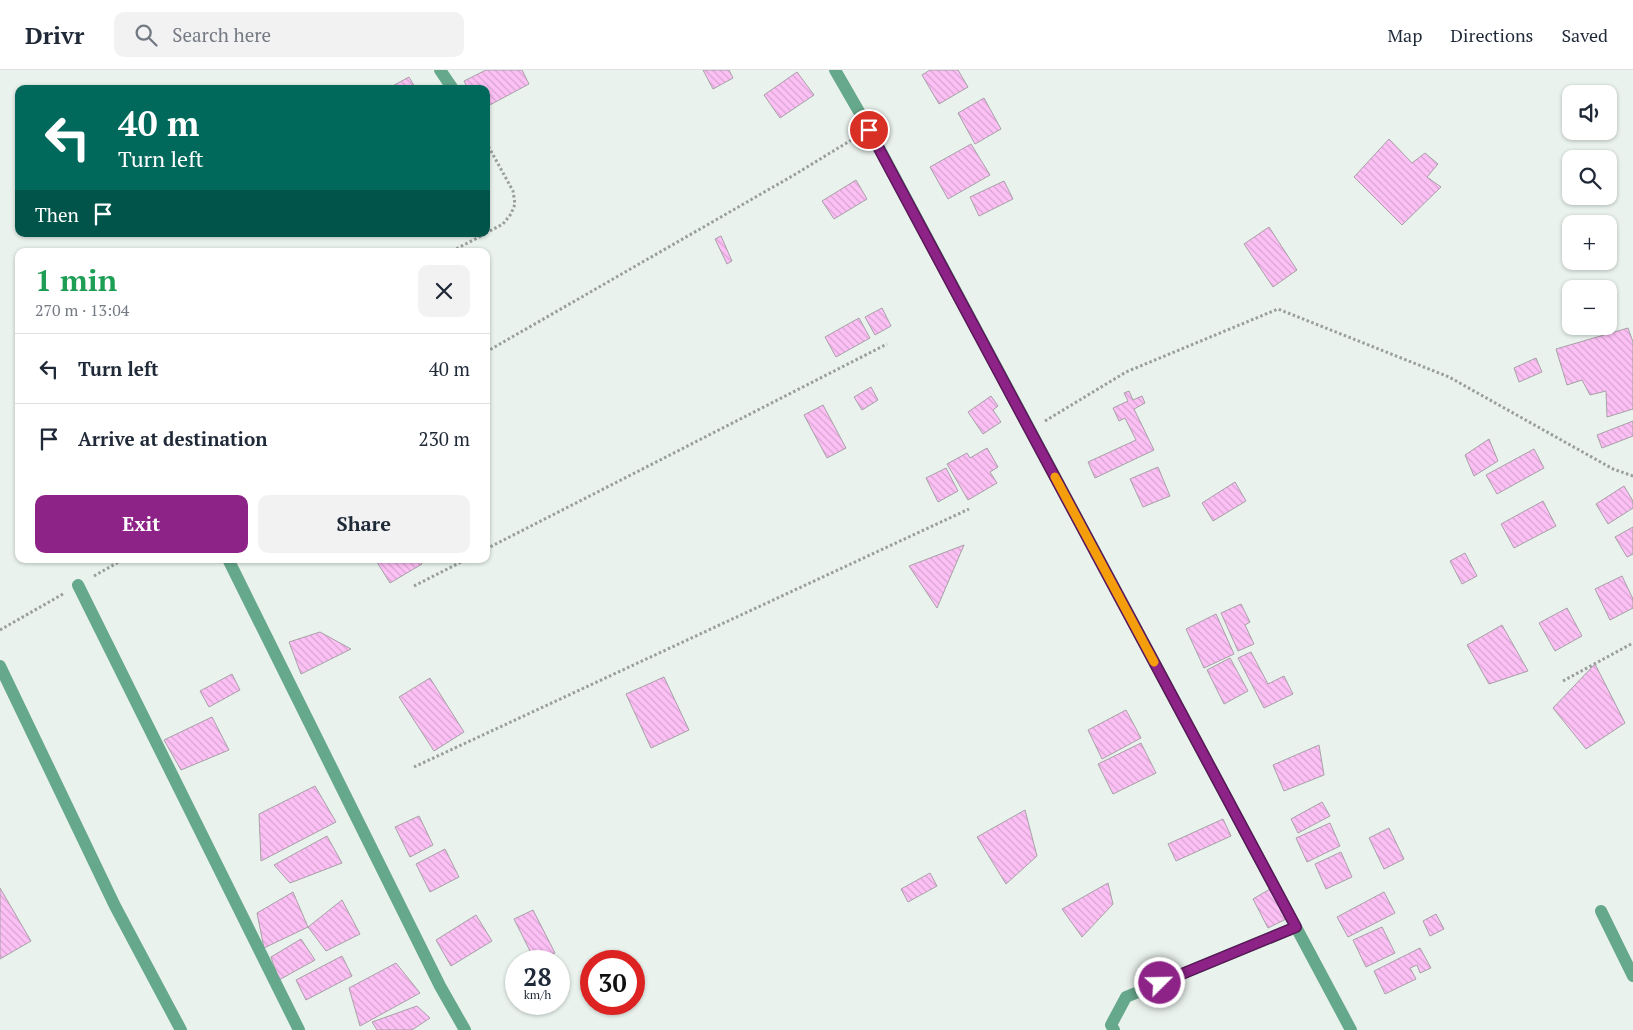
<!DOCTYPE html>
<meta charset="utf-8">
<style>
:root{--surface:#fff;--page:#f2f2f3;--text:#1f2937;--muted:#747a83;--line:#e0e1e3;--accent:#8d2387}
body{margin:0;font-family:"PT Serif",serif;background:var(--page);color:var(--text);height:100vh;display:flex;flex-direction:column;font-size:19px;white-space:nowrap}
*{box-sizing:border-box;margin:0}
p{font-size:16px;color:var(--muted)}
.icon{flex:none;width:28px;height:28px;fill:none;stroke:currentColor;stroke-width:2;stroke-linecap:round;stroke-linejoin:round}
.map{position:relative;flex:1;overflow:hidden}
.drawer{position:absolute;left:15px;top:178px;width:475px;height:315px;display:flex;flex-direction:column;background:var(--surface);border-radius:10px;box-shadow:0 1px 4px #0004}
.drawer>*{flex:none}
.guide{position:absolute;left:15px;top:15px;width:475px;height:152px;border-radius:10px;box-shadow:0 1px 4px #0004;background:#00695c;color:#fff;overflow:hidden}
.controls{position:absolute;left:1562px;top:15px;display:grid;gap:10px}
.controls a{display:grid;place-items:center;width:55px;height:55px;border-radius:10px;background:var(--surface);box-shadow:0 1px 4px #0004;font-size:25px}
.speed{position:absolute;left:505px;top:880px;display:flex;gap:10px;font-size:25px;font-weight:700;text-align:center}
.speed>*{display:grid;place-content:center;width:65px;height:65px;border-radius:50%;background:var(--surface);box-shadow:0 1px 4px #0004;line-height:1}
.speed small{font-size:12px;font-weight:400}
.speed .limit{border:8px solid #d22;background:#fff;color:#111}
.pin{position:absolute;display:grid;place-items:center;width:42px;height:42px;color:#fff;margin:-21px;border:2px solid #fff;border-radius:50%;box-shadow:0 1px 5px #0007}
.me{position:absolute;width:55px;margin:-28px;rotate:67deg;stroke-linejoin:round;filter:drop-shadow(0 0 4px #0008)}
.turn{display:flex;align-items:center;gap:18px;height:105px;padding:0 20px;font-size:22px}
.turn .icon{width:65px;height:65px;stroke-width:2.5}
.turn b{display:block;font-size:35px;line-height:42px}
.then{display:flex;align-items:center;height:48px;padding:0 20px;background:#0003;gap:10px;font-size:19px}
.round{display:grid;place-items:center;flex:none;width:52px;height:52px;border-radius:10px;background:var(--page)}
.head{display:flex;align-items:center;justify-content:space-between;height:85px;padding:0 20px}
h1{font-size:30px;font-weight:700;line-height:38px;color:#1e9e55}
.cta{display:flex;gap:10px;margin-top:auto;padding:10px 20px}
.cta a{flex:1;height:58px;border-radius:10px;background:var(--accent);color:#fff;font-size:20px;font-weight:700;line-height:58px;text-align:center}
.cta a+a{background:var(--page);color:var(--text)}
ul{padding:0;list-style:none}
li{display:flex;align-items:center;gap:15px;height:70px;padding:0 20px;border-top:1px solid var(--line)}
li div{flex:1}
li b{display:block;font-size:19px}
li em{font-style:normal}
header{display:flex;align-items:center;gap:30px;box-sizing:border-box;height:70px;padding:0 25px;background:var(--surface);border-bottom:1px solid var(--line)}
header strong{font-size:24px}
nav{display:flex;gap:28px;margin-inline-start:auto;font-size:18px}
.search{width:350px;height:45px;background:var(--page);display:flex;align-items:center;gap:12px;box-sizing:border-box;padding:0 18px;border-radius:10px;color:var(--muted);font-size:19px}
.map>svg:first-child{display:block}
</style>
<header>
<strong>Drivr</strong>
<div class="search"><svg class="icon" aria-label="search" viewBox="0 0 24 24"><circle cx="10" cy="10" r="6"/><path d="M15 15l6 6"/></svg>Search here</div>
<nav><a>Map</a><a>Directions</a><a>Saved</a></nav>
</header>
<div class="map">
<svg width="1633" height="960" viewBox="0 0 1633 960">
<defs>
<pattern id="building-back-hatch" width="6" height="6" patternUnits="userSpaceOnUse" patternTransform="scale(1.25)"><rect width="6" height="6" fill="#fcc0f5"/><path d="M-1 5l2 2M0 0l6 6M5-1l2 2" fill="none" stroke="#d7a4d1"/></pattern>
</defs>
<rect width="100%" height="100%" fill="#e9f2ed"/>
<path fill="url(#building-back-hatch)" stroke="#a7a1a6" d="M486,0H522L529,14L486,37V19H468L464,11Z
M703,0H729L733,8L713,19Z
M930,0H958L968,17L939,34L922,5Z
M797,2L814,25L780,48L764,25Z
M409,7L416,19H387Z
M984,28L1001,59L975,74L958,43Z
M1389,69L1412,93L1425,83L1438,94L1427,107L1441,117L1402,155L1354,107Z
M971,74L990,105L948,129L930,97Z
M856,110L867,129L834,149L822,131Z
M1004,111L1013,129L979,146L970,127Z
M1269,157L1297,200L1273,217L1244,174Z
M721,166L732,191L727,194L715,169Z
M882,238L891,256L875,265L865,247Z
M859,248L870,268L836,287L825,267Z
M1628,258L1633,272V339L1607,347L1606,321L1590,325L1582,310L1567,315L1556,279Z
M1536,288L1542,302L1519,312L1514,298Z
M871,317L878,330L862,340L854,327Z
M1129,321L1133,330L1142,326L1145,333L1134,339L1154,380L1095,408L1088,392L1136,370L1125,348L1119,351L1113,338L1128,331L1124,323Z
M991,326L998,336L993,340L1001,352L983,364L968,342Z
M823,335L846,378L827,388L804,345Z
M1633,351V366L1602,378L1597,365Z
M1489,369L1498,391L1474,406L1465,385Z
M987,378L998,397L990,402L997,413L968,430L947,394L967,383L970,388Z
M1534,379L1544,398L1497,424L1486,405Z
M1158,397L1170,426L1143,437L1130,409Z
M946,398L958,421L938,432L926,408Z
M1235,412L1246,431L1213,451L1202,433Z
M1624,416L1633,431V438L1608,454L1596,434Z
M1543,431L1556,456L1514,478L1501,454Z
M1633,457V484L1627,487L1615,467Z
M964,475L937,538L909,496Z
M1465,483L1477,506L1462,514L1450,491Z
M375,489H418L422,494L390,513Z
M1622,506L1633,529V538L1610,550L1595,519Z
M1241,534L1250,552L1245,555L1254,574L1238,581L1221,543Z
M1567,538L1582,566L1555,581L1539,553Z
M1216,544L1234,584L1204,598L1186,559Z
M1502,555L1528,601L1489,614L1467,575Z
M320,562L351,579L301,604L289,572Z
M1251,582L1268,614L1284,606L1293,624L1264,638L1238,588Z
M1230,588L1248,621L1224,634L1207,600Z
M1595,594L1625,653L1586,679L1553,638Z
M232,604L240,620L209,637L200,621Z
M664,607L689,660L651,678L626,624Z
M430,608L464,662L434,681L399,627Z
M1126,640L1141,668L1102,689L1088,660Z
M212,647L229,680L181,700L164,670Z
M1141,673L1156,703L1113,724L1098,694Z
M1319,675L1324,705L1284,721L1273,695Z
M315,716L336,752L261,791L259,744Z
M1322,732L1330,746L1298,763L1291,749Z
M1025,740L1037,786L1006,814L977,767Z
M419,746L433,775L410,787L395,757Z
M1223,749L1231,766L1176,791L1168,774Z
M1330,753L1340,776L1307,792L1296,768Z
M1389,758L1404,789L1384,799L1369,768Z
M327,766L342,793L290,813L274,795Z
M445,779L459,807L430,822L416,794Z
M1341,782L1352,807L1326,819L1315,794Z
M930,803L937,816L908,832L901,819Z
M1108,813L1113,834L1082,867L1062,839Z
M0,818L31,871L0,889Z
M1270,819L1286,849L1268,858L1253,829Z
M293,822L308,857L264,878L257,843Z
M1384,822L1395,843L1348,867L1337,847Z
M342,830L360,864L326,881L308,857Z
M533,840L555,883L539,891H535L514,849Z
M1436,844L1444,859L1430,866L1423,851Z
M476,845L492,871L451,896L436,870Z
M1382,857L1395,883L1366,897L1353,870Z
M301,869L315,890L279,910L271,887Z
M1420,878L1431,898L1420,903L1417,895L1410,898L1416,909L1385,924L1374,901Z
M342,886L352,906L306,930L296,910Z
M396,893L420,923L360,956L349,918Z
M417,936L430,948L412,960H377L372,952Z"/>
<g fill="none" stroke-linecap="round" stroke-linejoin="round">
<path stroke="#989f9c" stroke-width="3" stroke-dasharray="2.5 2.5" stroke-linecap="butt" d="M486,72L513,121L515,134L511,144L503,154L486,163
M452,181L485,164
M486,282L794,105L853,69
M1045,351L1126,302L1278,239L1449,307L1613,399L1633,406
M486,479L887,274
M94,506L124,489
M414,516L467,489
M0,560L63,524
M1563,611L1633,573
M414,697L969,439"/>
<path stroke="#66a88b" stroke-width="12" d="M440,0L453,19
M835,0L869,59L1351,960
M228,489L440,916L465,960
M78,515L299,960
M0,596L115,836L181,960
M1601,841L1633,906
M1114,960L1111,955L1126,927L1296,857"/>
</g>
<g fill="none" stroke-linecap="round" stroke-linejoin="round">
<defs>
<path id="route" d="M869,60L1296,857L1160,913"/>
</defs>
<use href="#route" stroke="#5c1758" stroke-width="12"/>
<use href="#route" stroke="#8d2387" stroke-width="9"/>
<path stroke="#f59e0b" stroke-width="9" d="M1055,407L1154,592"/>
</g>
</svg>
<div class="controls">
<a><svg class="icon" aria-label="sound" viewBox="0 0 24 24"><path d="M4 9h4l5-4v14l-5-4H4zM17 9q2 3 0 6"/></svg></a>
<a><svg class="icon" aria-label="search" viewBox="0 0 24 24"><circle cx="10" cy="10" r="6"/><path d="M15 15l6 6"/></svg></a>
<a>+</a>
<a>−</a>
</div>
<div class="speed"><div>28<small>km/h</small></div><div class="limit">30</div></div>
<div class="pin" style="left:869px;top:60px;background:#d93025"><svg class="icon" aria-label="arrive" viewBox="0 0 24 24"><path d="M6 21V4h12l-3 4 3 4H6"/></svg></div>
<svg class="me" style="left:1160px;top:913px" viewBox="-20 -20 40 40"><circle r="17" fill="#8d2387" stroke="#fff" stroke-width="3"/><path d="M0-11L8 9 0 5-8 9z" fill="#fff"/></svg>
<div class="guide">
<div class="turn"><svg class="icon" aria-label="left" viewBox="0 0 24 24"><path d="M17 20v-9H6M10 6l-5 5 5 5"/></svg><div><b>40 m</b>Turn left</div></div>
<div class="then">Then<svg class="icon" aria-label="arrive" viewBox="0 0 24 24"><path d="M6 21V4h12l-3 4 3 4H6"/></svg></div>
</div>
<section class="drawer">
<div class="head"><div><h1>1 min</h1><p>270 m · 13:04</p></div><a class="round"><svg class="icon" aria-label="close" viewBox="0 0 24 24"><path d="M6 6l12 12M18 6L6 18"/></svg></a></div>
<ul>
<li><svg class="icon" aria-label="left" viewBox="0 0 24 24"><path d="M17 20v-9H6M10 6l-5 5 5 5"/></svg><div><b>Turn left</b></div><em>40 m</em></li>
<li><svg class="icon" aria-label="arrive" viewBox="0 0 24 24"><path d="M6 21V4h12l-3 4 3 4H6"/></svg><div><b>Arrive at destination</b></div><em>230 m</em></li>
</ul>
<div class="cta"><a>Exit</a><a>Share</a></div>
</section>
</div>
